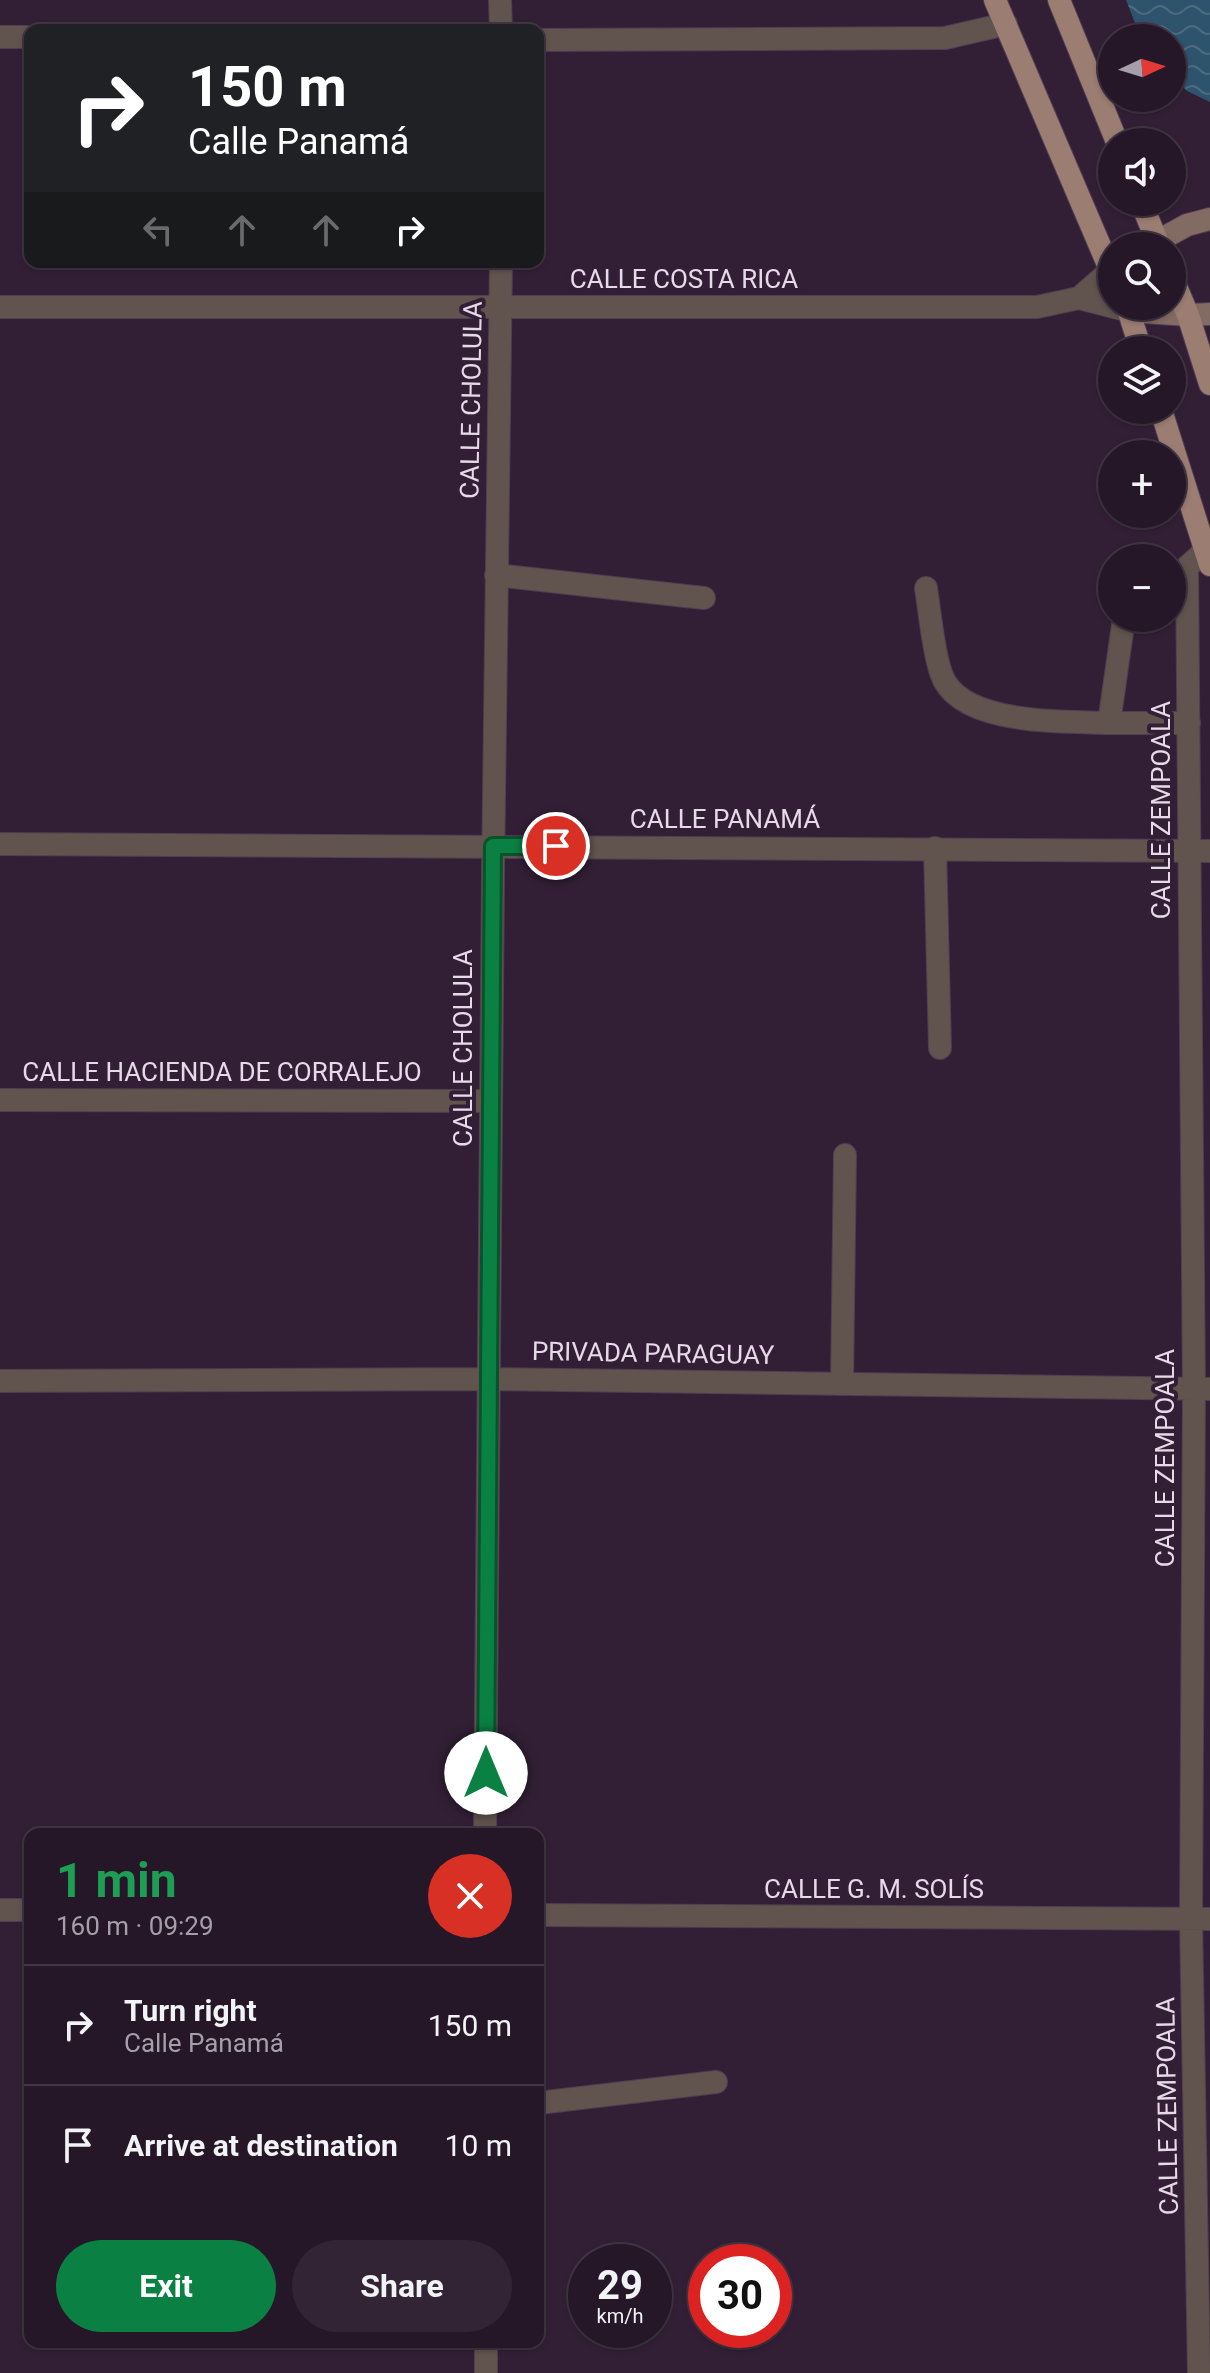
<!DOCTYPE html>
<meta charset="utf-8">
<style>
:root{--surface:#261728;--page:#322434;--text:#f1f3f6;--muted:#a49fa8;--line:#423645;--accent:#0b8043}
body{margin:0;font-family:Roboto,sans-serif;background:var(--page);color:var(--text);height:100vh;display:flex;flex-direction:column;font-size:30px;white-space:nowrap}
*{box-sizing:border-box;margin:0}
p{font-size:26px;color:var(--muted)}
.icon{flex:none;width:44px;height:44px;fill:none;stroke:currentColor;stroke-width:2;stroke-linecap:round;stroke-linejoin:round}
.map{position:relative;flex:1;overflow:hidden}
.sheet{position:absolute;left:24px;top:1828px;width:520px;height:520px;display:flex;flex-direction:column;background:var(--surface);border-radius:16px;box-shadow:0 2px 6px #0004,0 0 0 2px var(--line)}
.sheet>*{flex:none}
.top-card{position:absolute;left:24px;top:24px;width:520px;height:244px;border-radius:16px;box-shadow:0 2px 6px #0004,0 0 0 2px var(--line);background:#202124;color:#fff;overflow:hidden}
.needle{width:52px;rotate:86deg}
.fabs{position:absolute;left:1098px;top:24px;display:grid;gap:16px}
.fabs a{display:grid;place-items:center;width:88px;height:88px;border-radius:50%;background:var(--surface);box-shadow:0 2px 6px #0004,0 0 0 2px var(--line);font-size:40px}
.speed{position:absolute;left:568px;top:2244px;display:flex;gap:16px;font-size:40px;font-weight:700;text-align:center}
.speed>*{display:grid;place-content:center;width:104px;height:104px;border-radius:50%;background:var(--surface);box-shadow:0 2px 6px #0004,0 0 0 2px var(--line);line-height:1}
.speed small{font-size:20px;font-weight:400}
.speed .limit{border:12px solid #d22;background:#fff;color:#111}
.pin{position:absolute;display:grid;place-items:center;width:68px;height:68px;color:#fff;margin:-34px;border:4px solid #fff;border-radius:50%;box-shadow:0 2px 8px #0007}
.me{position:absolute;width:88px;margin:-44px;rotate:0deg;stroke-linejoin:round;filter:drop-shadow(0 0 6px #0008)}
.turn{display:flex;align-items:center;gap:28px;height:168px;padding:0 32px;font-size:36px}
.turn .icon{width:104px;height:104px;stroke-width:2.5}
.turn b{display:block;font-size:56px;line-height:68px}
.lanes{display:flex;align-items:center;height:76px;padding:0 32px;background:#0003;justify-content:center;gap:40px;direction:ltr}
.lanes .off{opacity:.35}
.round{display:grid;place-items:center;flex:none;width:84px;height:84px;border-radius:42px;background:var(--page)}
.summary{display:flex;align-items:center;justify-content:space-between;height:136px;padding:0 32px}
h1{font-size:48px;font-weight:700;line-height:60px;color:#1e9e55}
.action{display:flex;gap:16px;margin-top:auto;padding:16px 32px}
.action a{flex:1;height:92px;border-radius:48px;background:var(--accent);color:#fff;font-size:32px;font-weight:700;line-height:92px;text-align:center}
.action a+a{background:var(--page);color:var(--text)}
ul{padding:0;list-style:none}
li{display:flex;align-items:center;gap:24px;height:120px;padding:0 32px;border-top:2px solid var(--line)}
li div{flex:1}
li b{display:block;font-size:30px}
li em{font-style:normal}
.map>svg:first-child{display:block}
</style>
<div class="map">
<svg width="1210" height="2373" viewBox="0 0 1210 2373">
<defs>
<pattern id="water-waves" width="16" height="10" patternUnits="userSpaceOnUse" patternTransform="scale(2)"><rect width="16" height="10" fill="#2e536c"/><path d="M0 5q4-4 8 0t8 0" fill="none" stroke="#4c6b81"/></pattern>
</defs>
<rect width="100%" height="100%" fill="#321f35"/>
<path fill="url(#water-waves)" d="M1126,0H1210V102L1187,91L1172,75V38H1141Z"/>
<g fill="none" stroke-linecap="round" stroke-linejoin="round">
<defs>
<path id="service" d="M496,575L704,598
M926,588C930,613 933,650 941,673C958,726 1064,721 1109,723
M1124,618L1109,723H1189
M935,848L940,1048
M842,1384L845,1155"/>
<path id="minor" d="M500,0L501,30
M0,37H30
M538,40L945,38L1006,24
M0,1100L491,1101
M0,1381L489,1379L1210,1389
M485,1834L493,872L501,262
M0,1910H30
M538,1915L1210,1919
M538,2103L716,2082
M486,2342V2373
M1199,2373L1191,1919L1194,1389L1187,567L1206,550"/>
<path id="tertiary" d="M1079,298L1111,270
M0,307H1037L1079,298L1129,311
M0,844L1210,851"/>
<path id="secondary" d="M1149,246L1187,225L1210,219
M1129,311L1188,315L1210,314"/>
<path id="primary" d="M995,0L1112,274
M1059,0L1117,142
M1141,202L1159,246
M1172,277L1188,315L1210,384
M1127,306L1141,350
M1161,410L1210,565"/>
</defs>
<use href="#service" stroke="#4f3d52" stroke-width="24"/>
<use href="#minor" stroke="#4f3d52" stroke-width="24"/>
<use href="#tertiary" stroke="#4f3d52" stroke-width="24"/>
<use href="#secondary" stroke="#4f3d52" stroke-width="24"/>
<use href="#primary" stroke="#4f3d52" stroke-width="24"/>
<use href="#service" stroke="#61534d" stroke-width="22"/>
<use href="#minor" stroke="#61534d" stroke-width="22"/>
<use href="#tertiary" stroke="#61534d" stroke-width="22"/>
<use href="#secondary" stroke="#826b62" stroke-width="22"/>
<use href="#primary" stroke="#9b7d72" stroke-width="22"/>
</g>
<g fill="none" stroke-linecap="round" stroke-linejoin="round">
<defs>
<path id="route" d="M486,1773L493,846H556"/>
</defs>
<use href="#route" stroke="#07532c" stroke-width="20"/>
<use href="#route" stroke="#0b8043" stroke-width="14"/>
</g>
<g text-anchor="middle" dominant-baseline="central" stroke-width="8" stroke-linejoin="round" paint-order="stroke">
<g font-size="26" fill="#e6d9e8" stroke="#321f35">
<text x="684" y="279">CALLE COSTA RICA</text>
<text transform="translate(471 400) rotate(-89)">CALLE CHOLULA</text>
<text transform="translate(1161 810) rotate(-90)">CALLE ZEMPOALA</text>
<text x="725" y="819">CALLE PANAMÁ</text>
<text transform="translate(463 1048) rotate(-90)">CALLE CHOLULA</text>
<text x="222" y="1072">CALLE HACIENDA DE CORRALEJO</text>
<text transform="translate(653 1353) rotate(1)">PRIVADA PARAGUAY</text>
<text transform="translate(1165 1458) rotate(-90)">CALLE ZEMPOALA</text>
<text x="874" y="1889">CALLE G. M. SOLÍS</text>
<text transform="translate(1167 2106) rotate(-91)">CALLE ZEMPOALA</text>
</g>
</g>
</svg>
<div class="fabs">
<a><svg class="needle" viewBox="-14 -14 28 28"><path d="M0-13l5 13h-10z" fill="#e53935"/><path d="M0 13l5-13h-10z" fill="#a49fa8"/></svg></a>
<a><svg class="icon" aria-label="sound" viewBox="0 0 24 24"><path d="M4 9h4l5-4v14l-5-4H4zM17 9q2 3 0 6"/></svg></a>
<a><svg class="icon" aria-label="search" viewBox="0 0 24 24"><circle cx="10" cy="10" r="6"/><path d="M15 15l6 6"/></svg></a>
<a><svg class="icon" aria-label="layers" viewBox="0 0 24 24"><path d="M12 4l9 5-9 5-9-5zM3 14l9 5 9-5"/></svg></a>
<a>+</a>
<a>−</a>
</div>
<div class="speed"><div>29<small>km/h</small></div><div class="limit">30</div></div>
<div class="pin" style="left:556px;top:846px;background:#d93025"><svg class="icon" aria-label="arrive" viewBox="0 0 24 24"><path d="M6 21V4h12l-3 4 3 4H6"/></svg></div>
<svg class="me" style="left:486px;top:1773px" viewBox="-20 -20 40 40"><circle r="19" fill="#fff"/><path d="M0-13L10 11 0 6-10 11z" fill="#0b8043"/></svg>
<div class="top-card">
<div class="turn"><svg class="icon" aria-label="right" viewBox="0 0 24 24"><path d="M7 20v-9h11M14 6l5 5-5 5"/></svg><div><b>150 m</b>Calle Panamá</div></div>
<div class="lanes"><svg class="icon off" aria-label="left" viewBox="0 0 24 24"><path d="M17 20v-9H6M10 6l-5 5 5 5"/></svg><svg class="icon off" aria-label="ahead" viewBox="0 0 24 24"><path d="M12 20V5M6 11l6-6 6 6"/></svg><svg class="icon off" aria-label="ahead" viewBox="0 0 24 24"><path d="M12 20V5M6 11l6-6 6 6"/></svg><svg class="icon" aria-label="right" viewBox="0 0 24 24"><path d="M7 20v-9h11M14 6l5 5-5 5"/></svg></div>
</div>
<section class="sheet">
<div class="summary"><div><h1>1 min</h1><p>160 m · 09:29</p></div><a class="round" style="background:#d93025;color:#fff"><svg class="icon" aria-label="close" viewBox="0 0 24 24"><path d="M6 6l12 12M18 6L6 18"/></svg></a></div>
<ul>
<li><svg class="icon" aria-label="right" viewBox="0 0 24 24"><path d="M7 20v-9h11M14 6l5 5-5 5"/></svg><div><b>Turn right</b><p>Calle Panamá</p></div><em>150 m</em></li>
<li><svg class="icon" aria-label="arrive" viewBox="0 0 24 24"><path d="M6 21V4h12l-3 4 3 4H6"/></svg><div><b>Arrive at destination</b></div><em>10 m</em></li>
</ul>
<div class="action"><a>Exit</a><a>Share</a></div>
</section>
</div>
